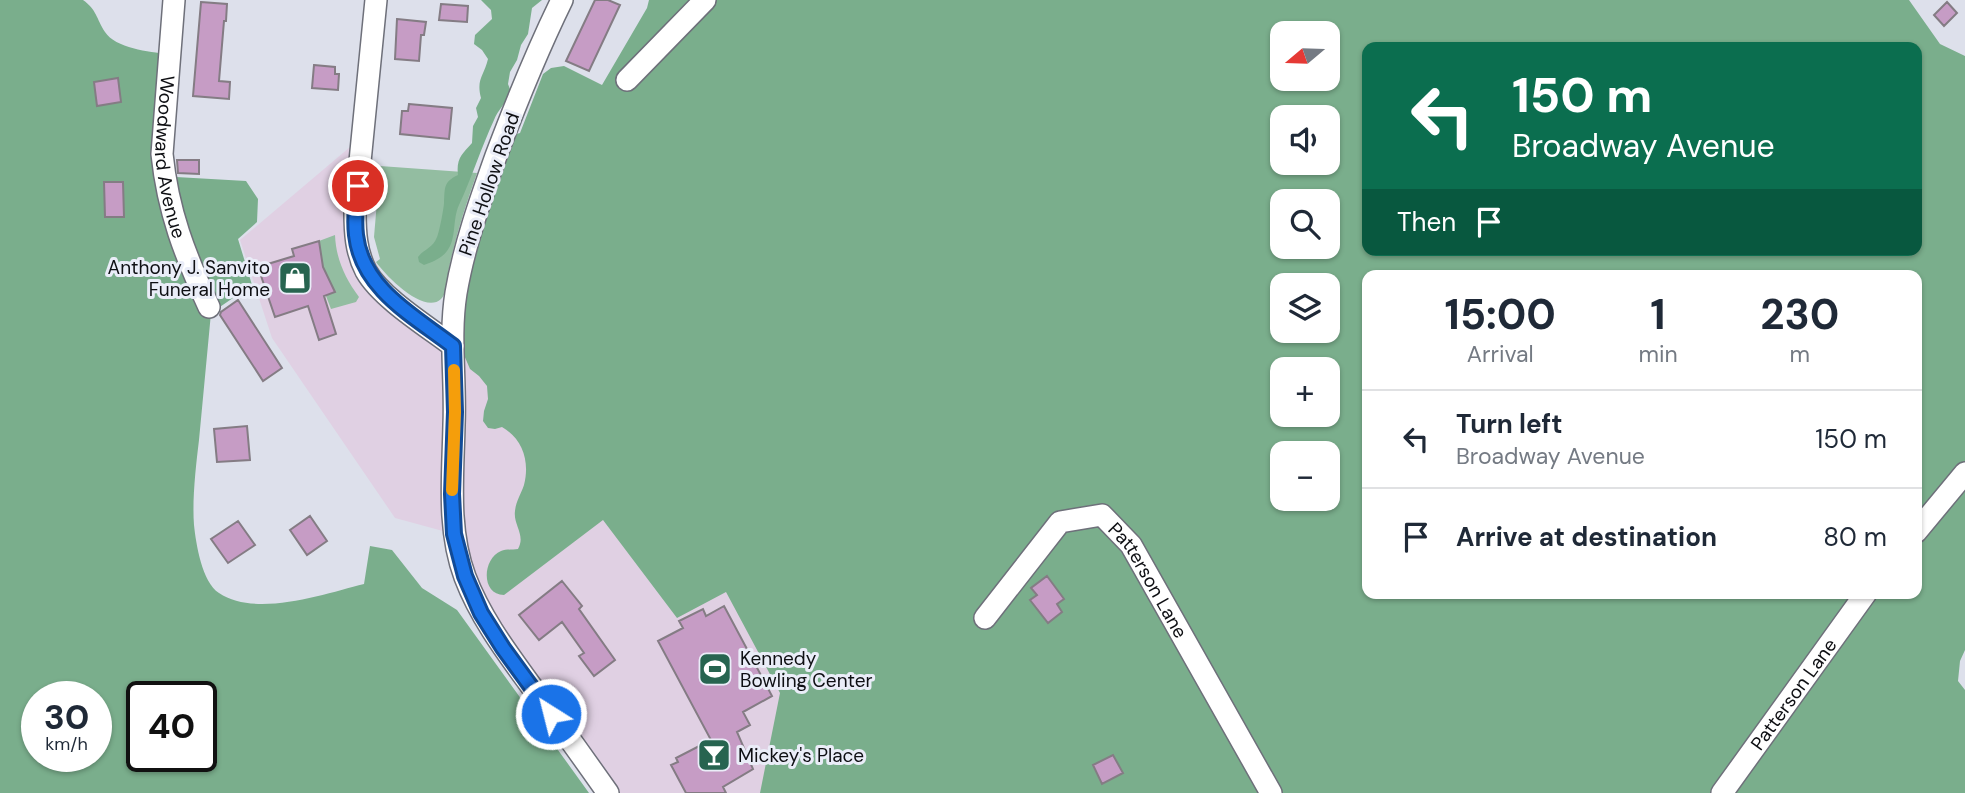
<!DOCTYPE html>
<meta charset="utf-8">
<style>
:root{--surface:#fff;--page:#f2f2f3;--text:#1f2937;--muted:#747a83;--line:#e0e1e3}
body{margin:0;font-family:"DM Sans",sans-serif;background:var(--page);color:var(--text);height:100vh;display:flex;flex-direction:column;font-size:26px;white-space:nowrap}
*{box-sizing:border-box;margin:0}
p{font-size:23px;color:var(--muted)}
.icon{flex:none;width:38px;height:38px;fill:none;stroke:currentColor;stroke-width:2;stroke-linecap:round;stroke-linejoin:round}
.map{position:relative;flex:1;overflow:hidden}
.details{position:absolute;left:1362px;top:270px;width:560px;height:329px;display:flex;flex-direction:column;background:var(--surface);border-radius:14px;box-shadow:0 2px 5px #0004}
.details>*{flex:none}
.guide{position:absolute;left:1362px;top:42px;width:560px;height:214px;border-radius:14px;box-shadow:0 2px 5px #0004;background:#0b6e4f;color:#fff;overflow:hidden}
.needle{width:46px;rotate:251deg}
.controls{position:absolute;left:1270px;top:21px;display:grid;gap:14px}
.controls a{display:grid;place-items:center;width:70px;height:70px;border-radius:14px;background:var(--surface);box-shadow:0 2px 5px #0004;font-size:35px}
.speed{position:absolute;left:21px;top:681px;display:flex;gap:14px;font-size:35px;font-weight:700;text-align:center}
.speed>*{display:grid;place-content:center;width:91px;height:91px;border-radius:50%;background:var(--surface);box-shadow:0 2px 5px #0004;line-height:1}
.speed small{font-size:18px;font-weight:400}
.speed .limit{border:4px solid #111;border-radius:10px;background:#fff;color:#111}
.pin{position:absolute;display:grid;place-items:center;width:60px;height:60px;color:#fff;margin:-30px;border:4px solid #fff;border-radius:50%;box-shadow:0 2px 7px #0007}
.me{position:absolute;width:77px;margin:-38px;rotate:324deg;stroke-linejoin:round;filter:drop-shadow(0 0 5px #0008)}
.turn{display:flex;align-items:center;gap:24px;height:147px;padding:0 35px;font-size:32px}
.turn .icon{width:91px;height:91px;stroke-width:2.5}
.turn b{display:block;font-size:49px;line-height:60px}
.then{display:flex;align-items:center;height:66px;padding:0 35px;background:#0003;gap:14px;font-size:26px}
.eta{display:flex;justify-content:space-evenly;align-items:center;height:119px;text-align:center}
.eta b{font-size:42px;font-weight:700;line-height:49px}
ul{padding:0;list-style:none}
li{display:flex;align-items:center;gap:21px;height:98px;padding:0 35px;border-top:2px solid var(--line)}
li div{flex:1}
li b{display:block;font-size:26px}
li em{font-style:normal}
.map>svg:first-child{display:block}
</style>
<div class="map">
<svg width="1965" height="793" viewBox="0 0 1965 793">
<rect width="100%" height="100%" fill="#dde0eb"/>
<path fill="#e0d0e3" d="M363,136L366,270L453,346L561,356L892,793H608L503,648L454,534L395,518L272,338L240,240Z"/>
<path fill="#93bda1" d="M380,166L477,173C466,204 456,235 449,268C447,276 448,293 441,299C424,315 386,276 376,262L380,259L374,237Z
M335,235C336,259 345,278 359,297L356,302L331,309L326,296L335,292L323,267L319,241Z"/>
<path fill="#7aae8c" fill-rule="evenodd" d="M0,0H83C97,10 96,18 105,32C115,48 150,52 167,54L160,139L176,177L246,181L258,199L257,222L238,239L252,285L211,313C207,355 203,398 199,440C196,465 192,500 194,525C196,544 202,582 219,593C256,618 324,594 364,584L370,546L392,550L422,588L457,610L589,793H0ZM37,696H96V756H37ZM142,696H201V756H142Z
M481,0H542L532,8L528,34L521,45L517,60L510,72L508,84L511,92C506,103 498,110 494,120C481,148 472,177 459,205C452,220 457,238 447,251C441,259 432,262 424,265L419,262L418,257C424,249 433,248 437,237C439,234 444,207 444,203C445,188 443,182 458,175C456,159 462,154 472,143L473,126L478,117L476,108L481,98C476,79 484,76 488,59L482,50L474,44L475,35L492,19L491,10Z
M649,0H1909L1940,44L1965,56V650L1960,661L1958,681L1965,690V793H760L780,693L726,592L677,618L603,520L504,595C481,595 482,559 501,551C506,549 513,550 518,549C526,535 513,525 515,511C516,501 521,494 524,485C530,462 523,439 502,427L495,429L488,428L483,421L484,411L488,399L487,386L479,376L470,369L464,355L455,343L458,296L513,135L520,133L543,74L551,68L564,66L602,85L647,8ZM1283,33H1328V79H1283ZM1367,47H1916V250H1367ZM1283,117H1328V163H1283ZM1283,201H1328V247H1283ZM1367,275H1916V593H1367ZM1283,285H1328V331H1283ZM1283,369H1328V415H1283ZM1283,453H1328V499H1283Z"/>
<path fill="#c69cc5" stroke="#847c84" stroke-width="2" d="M595,0H608L620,5L589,71L566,61Z
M201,2L227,4L226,21H224L219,81L230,82L229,99L193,96Z
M1947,2L1957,13L1944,26L1934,15Z
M441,4L468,6L467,22L439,20Z
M397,19L426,22L424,35H421L419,61L395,59Z
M314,65L335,67V74H339L338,90L312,88Z
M118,78L121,102L97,106L94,82Z
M409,104L452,108L449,139L400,134L402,111H408Z
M177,160H199V174L178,173Z
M104,182H123L124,217H105Z
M319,241L323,267L335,292L324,296L336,334L319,340L308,306L275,317L258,267L294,256L292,249Z
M238,300L282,368L263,381L220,315L221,312Z
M247,426L250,460L217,462L214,429Z
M310,516L327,541L307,555L290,530Z
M238,521L255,545L228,563L211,539Z
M1047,576L1064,599L1057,604L1062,612L1048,623L1030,600L1037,595L1031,588Z
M562,581L582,606L579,609L615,660L594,676L579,656L584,653L562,622L539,640L519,615Z
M724,606L772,696L743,712L750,725L737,732L753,769L723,787L726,793H686L671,765L678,762L676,758L711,740L658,641L683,628L679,621L703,609L706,616Z
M1113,755L1123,773L1102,784L1093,765Z"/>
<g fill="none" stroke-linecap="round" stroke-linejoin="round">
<defs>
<g id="minor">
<path id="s1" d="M174,0L162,154C168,212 185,255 209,307"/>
<path d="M376,0L355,212C355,232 356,252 366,271C381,298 428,327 453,346"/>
<path d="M562,0C537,51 516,103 496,156C480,201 464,246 456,293C449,337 456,381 454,425C453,476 447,529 465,577C481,619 508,654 534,690C559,724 584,759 608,793"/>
<path d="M627,80L705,0"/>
<path d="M1916,532L1965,473"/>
<path id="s2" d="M985,618L1060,522L1102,515L1131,545L1271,793"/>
<path id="s3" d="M1722,793L1866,593"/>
</g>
</defs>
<use href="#minor" stroke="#6e707a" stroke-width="24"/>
<use href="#minor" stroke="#fff" stroke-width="21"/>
</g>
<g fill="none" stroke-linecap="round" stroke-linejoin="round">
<defs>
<path id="route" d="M358,186C356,202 354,219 356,235C362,289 414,316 453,346L455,412L452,494L454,534L465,576L481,613L503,648L551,714"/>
</defs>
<use href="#route" stroke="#114b97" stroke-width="18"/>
<use href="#route" stroke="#1a73e8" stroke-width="12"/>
<path stroke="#f59e0b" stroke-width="12" d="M452,490L455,412L454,370"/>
</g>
<defs>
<symbol id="shop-square" viewBox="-11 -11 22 22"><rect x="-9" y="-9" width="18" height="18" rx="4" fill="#276450" stroke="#eaedf8"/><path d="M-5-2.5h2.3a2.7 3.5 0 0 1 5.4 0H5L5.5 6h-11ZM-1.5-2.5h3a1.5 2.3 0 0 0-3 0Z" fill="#fff"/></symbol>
<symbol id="stadium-square" viewBox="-11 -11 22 22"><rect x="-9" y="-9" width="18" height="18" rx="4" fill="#276450" stroke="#eaedf8"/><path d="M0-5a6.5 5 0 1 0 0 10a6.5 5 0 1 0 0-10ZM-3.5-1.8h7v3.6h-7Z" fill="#fff"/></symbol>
<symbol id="bar-square" viewBox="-11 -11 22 22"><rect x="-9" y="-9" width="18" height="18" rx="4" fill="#276450" stroke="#eaedf8"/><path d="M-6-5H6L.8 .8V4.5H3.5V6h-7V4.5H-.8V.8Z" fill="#fff"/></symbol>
</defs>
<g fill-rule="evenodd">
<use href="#shop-square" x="276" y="259" width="38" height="38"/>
<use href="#stadium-square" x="696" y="650" width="38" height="38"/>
<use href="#bar-square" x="695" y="736" width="38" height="38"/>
</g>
<g text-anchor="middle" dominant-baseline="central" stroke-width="6" stroke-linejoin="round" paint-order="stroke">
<g font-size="19" fill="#0e0f13" stroke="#eaedf8">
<text stroke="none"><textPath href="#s1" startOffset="158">Woodward Avenue</textPath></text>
<text transform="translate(489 184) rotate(-71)">Pine Hollow Road</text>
<text stroke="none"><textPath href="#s2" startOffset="245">Patterson Lane</textPath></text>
<text stroke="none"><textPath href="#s3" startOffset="122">Patterson Lane</textPath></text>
</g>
<g font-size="19" fill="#0e0f13" stroke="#eaedf8" text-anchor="start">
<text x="270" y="267" text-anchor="end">Anthony J. Sanvito<tspan x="270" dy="22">Funeral Home</tspan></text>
<text x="740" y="658">Kennedy<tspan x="740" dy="22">Bowling Center</tspan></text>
<text x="738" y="755">Mickey's Place</text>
</g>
</g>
</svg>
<div class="controls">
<a><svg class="needle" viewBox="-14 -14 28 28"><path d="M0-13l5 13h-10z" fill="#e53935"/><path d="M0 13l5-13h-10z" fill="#747a83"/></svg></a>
<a><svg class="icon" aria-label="sound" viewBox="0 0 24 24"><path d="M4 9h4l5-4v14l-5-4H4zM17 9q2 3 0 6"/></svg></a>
<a><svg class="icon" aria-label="search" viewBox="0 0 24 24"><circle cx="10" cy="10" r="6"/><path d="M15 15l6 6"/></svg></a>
<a><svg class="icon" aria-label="layers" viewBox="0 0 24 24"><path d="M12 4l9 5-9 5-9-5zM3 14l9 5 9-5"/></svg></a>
<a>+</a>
<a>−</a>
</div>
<div class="speed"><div>30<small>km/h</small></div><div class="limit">40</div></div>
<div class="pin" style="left:358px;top:186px;background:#d93025"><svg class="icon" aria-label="arrive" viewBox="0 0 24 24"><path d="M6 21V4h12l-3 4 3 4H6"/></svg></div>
<svg class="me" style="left:551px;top:714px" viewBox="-20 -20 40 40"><circle r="17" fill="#1a73e8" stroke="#fff" stroke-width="3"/><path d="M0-11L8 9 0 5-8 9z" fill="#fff"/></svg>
<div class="guide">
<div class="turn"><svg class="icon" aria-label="left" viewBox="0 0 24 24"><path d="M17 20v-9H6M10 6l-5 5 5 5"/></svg><div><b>150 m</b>Broadway Avenue</div></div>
<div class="then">Then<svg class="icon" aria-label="arrive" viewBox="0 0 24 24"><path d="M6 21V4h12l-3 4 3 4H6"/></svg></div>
</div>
<section class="details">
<div class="eta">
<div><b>15:00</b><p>Arrival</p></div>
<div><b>1</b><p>min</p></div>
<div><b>230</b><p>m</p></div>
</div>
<ul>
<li><svg class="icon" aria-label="left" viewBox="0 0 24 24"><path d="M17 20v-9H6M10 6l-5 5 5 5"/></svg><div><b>Turn left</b><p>Broadway Avenue</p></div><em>150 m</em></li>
<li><svg class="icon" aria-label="arrive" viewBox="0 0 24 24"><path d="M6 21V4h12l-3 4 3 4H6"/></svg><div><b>Arrive at destination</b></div><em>80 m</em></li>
</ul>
</section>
</div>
